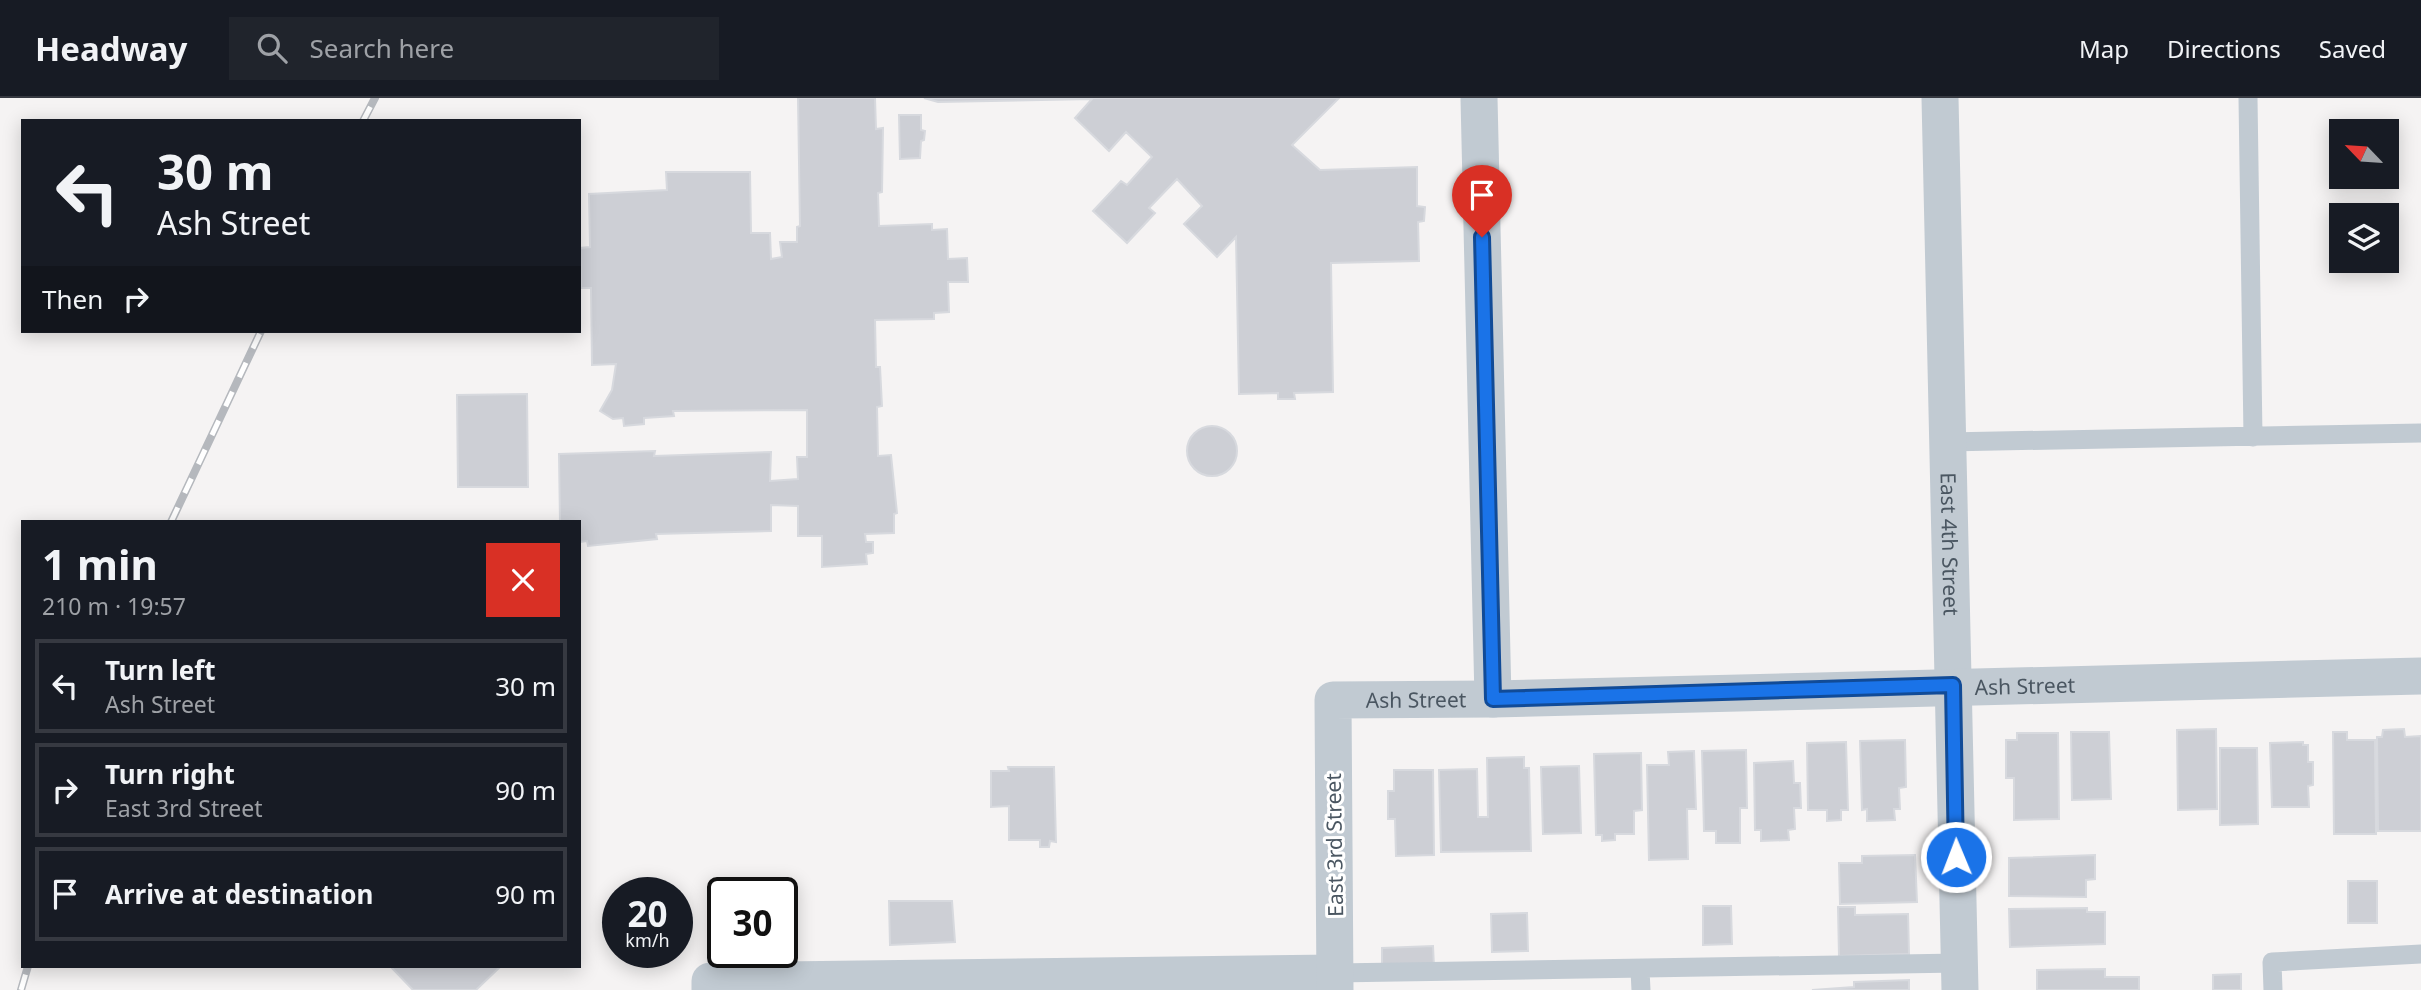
<!DOCTYPE html>
<meta charset="utf-8">
<style>
:root{--surface:#171b24;--page:#20242c;--text:#f1f3f6;--muted:#9ea1a6;--line:#363941}
body{margin:0;font-family:"Noto Sans",sans-serif;background:var(--page);color:var(--text);height:100vh;display:flex;flex-direction:column;font-size:26px;white-space:nowrap}
*{box-sizing:border-box;margin:0}
p{font-size:23px;color:var(--muted)}
.icon{flex:none;width:38px;height:38px;fill:none;stroke:currentColor;stroke-width:2;stroke-linecap:round;stroke-linejoin:round}
.map{position:relative;flex:1;overflow:hidden}
.details{position:absolute;left:21px;top:422px;width:560px;height:448px;display:flex;flex-direction:column;background:var(--surface);border-radius:0px;box-shadow:0 4px 18px #0003}
.details>*{flex:none}
.guide{position:absolute;left:21px;top:21px;width:560px;height:214px;border-radius:0px;box-shadow:0 4px 18px #0003;background:#171b24;color:var(--text);overflow:hidden}
.needle{width:46px;rotate:295deg}
.tools{position:absolute;left:2329px;top:21px;display:grid;gap:14px}
.tools a{display:grid;place-items:center;width:70px;height:70px;border-radius:0px;background:var(--surface);box-shadow:0 4px 18px #0003;font-size:35px}
.speed{position:absolute;left:602px;top:779px;display:flex;gap:14px;font-size:35px;font-weight:700;text-align:center}
.speed>*{display:grid;place-content:center;width:91px;height:91px;border-radius:50%;background:var(--surface);box-shadow:0 4px 18px #0003;line-height:1}
.speed small{font-size:18px;font-weight:400}
.speed .limit{border:4px solid #111;border-radius:10px;background:#fff;color:#111}
.pin{position:absolute;display:grid;place-items:center;width:60px;height:60px;color:#fff;margin:-72px -30px;border-radius:50% 50% 50% 0;rotate:-45deg;box-shadow:0 0 7px #0007}
.pin .icon{rotate:45deg}
.me{position:absolute;width:77px;margin:-38px;rotate:359deg;stroke-linejoin:round;filter:drop-shadow(0 0 5px #0008)}
.turn{display:flex;align-items:center;gap:24px;height:147px;padding:0 21px;font-size:32px}
.turn .icon{width:91px;height:91px;stroke-width:2.5}
.turn b{display:block;font-size:49px;line-height:60px}
.then{display:flex;align-items:center;height:66px;padding:0 21px;background:#0003;gap:14px;font-size:26px}
.round{display:grid;place-items:center;flex:none;width:74px;height:74px;border-radius:0px;background:var(--page)}
.overview{display:flex;align-items:center;justify-content:space-between;height:119px;padding:0 21px}
h1{font-size:42px;font-weight:700;line-height:52px}
ul{padding:0;list-style:none}
li{display:flex;align-items:center;gap:21px;height:94px;margin:0 14px 10px;padding:0 7px;border:4px solid var(--line);border-radius:0px}
li div{flex:1}
li b{display:block;font-size:26px}
li em{font-style:normal}
header{display:flex;align-items:center;gap:42px;box-sizing:border-box;height:98px;padding:0 35px;background:var(--surface);border-bottom:2px solid var(--line)}
header strong{font-size:33px}
nav{display:flex;gap:38px;margin-inline-start:auto;font-size:24px}
.search{width:490px;height:63px;background:var(--page);display:flex;align-items:center;gap:18px;box-sizing:border-box;padding:0 24px;border-radius:0px;color:var(--muted);font-size:26px}
.map>svg:first-child{display:block}
</style>
<header>
<strong>Headway</strong>
<div class="search"><svg class="icon" aria-label="search" viewBox="0 0 24 24"><circle cx="10" cy="10" r="6"/><path d="M15 15l6 6"/></svg>Search here</div>
<nav><a>Map</a><a>Directions</a><a>Saved</a></nav>
</header>
<div class="map">
<svg width="2421" height="892" viewBox="0 0 2421 892">
<rect width="100%" height="100%" fill="#f5f3f3"/>
<path fill="#cdcfd5" stroke="#d7d9de" stroke-width="2" d="M798,0H875L876,31L883,30L882,94L878,95L879,128L932,126V132L947,131L948,161L967,160L968,184H948L949,214L934,215V221L875,222L876,269H880L882,308L877,309L878,358L891,357L897,415L894,416V435L865,436L866,444H873V455L866,456L867,466L822,469V438H798V408L771,407V433L656,436L657,441L588,448L587,443L579,444V424H560L559,356L655,353L654,358L771,354L770,383L798,381L797,359H807V312L673,313L674,318L644,320V326L624,328L623,320L613,321L600,313L612,292L616,266L592,267L591,190H581L580,150L590,149L589,96L667,92L666,74H750L751,135H770L771,161L782,159L780,144H797V129L800,128Z
M924,0H1339L1292,47L1320,72L1417,69V108L1425,109L1424,123L1418,124L1419,163L1331,165L1333,294L1294,295L1295,301H1278V295L1239,296L1236,139L1217,159L1184,126L1202,108L1177,81L1149,110L1155,115L1127,145L1093,113L1121,83L1127,87L1152,59L1126,34L1109,53L1075,20L1092,1L938,4Z
M899,17H921V32L925,33L924,42L921,43L920,60L900,61Z
M527,296L528,389H458L457,297Z
M1187 353a25 25 0 1 1 50 0a25 25 0 1 1-50 0Z
M2216,631L2217,711L2178,712L2177,632Z
M2404,631L2405,639L2421,638V733H2378L2377,639H2382L2383,632Z
M2071,634H2109L2111,701L2072,702Z
M2333,634H2347V642H2375L2376,736H2334Z
M2017,635H2058L2059,721L2014,722V680H2006V642H2017Z
M1905,642L1906,689L1899,690L1900,711H1894L1895,722L1867,723V711L1862,712L1860,643Z
M1846,644L1848,712H1841V722L1827,723V712H1808L1807,645Z
M2303,644V647H2308V664H2313V687L2308,688L2309,709H2272L2270,645Z
M2220,650H2257L2258,726L2220,727Z
M1746,652L1747,710H1740V745H1716V733H1704L1702,653Z
M1694,653L1696,711H1687L1688,761L1649,762L1647,667H1669L1668,654Z
M1641,655L1642,712L1634,713V736H1615V742L1602,743V737H1596L1594,656Z
M1524,659V670H1529L1531,753L1441,754L1439,672L1477,671L1478,719H1488L1487,660Z
M1793,663L1794,685H1800L1801,710H1794L1795,731L1788,732L1789,742L1761,743V732H1755L1754,665Z
M1579,668L1581,735L1543,736L1541,669Z
M1008,669H1054L1056,744L1050,743L1049,749H1040V742H1009V708L991,709V673H1009Z
M1394,672H1433L1434,757L1396,758L1395,721H1388V693H1394Z
M1915,757L1917,804L1840,806L1839,765H1862V758Z
M2095,757V781L2086,782V799L2009,798V760Z
M2348,783H2377V825H2348Z
M889,803H952L955,844L890,847Z
M1703,808H1731L1732,846L1703,847Z
M1838,809H1855V817L1908,816L1909,856L1839,858Z
M2087,810V814H2105V846L2010,849L2009,811Z
M1527,815L1528,853L1492,854L1491,816Z
M1433,848L1434,869L1382,870V850Z
M390,868H501L476,892H413Z
M2105,871V879H2139V892H2037V872Z
M2241,876V892H2213V877Z
M1909,882V892H1812L1854,889V884Z"/>
<g fill="none" stroke-linecap="round" stroke-linejoin="round">
<path stroke="#c1cad2" stroke-width="19" d="M2248,0L2253,339
M1947,344L2421,335
M1640,872L1641,892
M1335,875L1959,865
M2273,892L2272,864L2421,856"/>
<g stroke="#c1cad2" stroke-width="37">
<path d="M1479,0L1493,601"/>
<path id="s1" d="M1940,0L1960,892"/>
<path d="M710,892V883L1335,875"/>
<path id="s2" d="M1335,892L1333,602L1493,601L2421,578"/>
</g>
<defs>
<path id="rail" d="M363,23L375,0
M171,424L261,233
M21,892L28,868"/>
</defs>
<use href="#rail" stroke="#b5b8bd" stroke-width="8"/>
<use href="#rail" stroke="#fff" stroke-width="5" stroke-dasharray="16" stroke-linecap="butt"/>
</g>
<g fill="none" stroke-linecap="round" stroke-linejoin="round">
<defs>
<path id="route" d="M1482,139L1493,601L1953,587L1956,759"/>
</defs>
<use href="#route" stroke="#114b97" stroke-width="18"/>
<use href="#route" stroke="#1a73e8" stroke-width="12"/>
</g>
<g text-anchor="middle" dominant-baseline="central" stroke-width="6" stroke-linejoin="round" paint-order="stroke">
<g font-size="21" fill="#4a5661" stroke="#fff">
<text stroke="none"><textPath href="#s1" startOffset="446">East 4th Street</textPath></text>
<text stroke="none"><textPath href="#s2" startOffset="982">Ash Street</textPath></text>
<text stroke="none"><textPath href="#s2" startOffset="373">Ash Street</textPath></text>
<text transform="translate(1334 747) rotate(-91)">East 3rd Street</text>
</g>
</g>
</svg>
<div class="tools">
<a><svg class="needle" viewBox="-14 -14 28 28"><path d="M0-13l5 13h-10z" fill="#e53935"/><path d="M0 13l5-13h-10z" fill="#9ea1a6"/></svg></a>
<a><svg class="icon" aria-label="layers" viewBox="0 0 24 24"><path d="M12 4l9 5-9 5-9-5zM3 14l9 5 9-5"/></svg></a>
</div>
<div class="speed"><div>20<small>km/h</small></div><div class="limit">30</div></div>
<div class="pin" style="left:1482px;top:139px;background:#d93025"><svg class="icon" aria-label="arrive" viewBox="0 0 24 24"><path d="M6 21V4h12l-3 4 3 4H6"/></svg></div>
<svg class="me" style="left:1956px;top:759px" viewBox="-20 -20 40 40"><circle r="17" fill="#1a73e8" stroke="#fff" stroke-width="3"/><path d="M0-11L8 9 0 5-8 9z" fill="#fff"/></svg>
<div class="guide">
<div class="turn"><svg class="icon" aria-label="left" viewBox="0 0 24 24"><path d="M17 20v-9H6M10 6l-5 5 5 5"/></svg><div><b>30 m</b>Ash Street</div></div>
<div class="then">Then<svg class="icon" aria-label="right" viewBox="0 0 24 24"><path d="M7 20v-9h11M14 6l5 5-5 5"/></svg></div>
</div>
<section class="details">
<div class="overview"><div><h1>1 min</h1><p>210 m · 19:57</p></div><a class="round" style="background:#d93025;color:#fff"><svg class="icon" aria-label="close" viewBox="0 0 24 24"><path d="M6 6l12 12M18 6L6 18"/></svg></a></div>
<ul>
<li><svg class="icon" aria-label="left" viewBox="0 0 24 24"><path d="M17 20v-9H6M10 6l-5 5 5 5"/></svg><div><b>Turn left</b><p>Ash Street</p></div><em>30 m</em></li>
<li><svg class="icon" aria-label="right" viewBox="0 0 24 24"><path d="M7 20v-9h11M14 6l5 5-5 5"/></svg><div><b>Turn right</b><p>East 3rd Street</p></div><em>90 m</em></li>
<li><svg class="icon" aria-label="arrive" viewBox="0 0 24 24"><path d="M6 21V4h12l-3 4 3 4H6"/></svg><div><b>Arrive at destination</b></div><em>90 m</em></li>
</ul>
</section>
</div>
